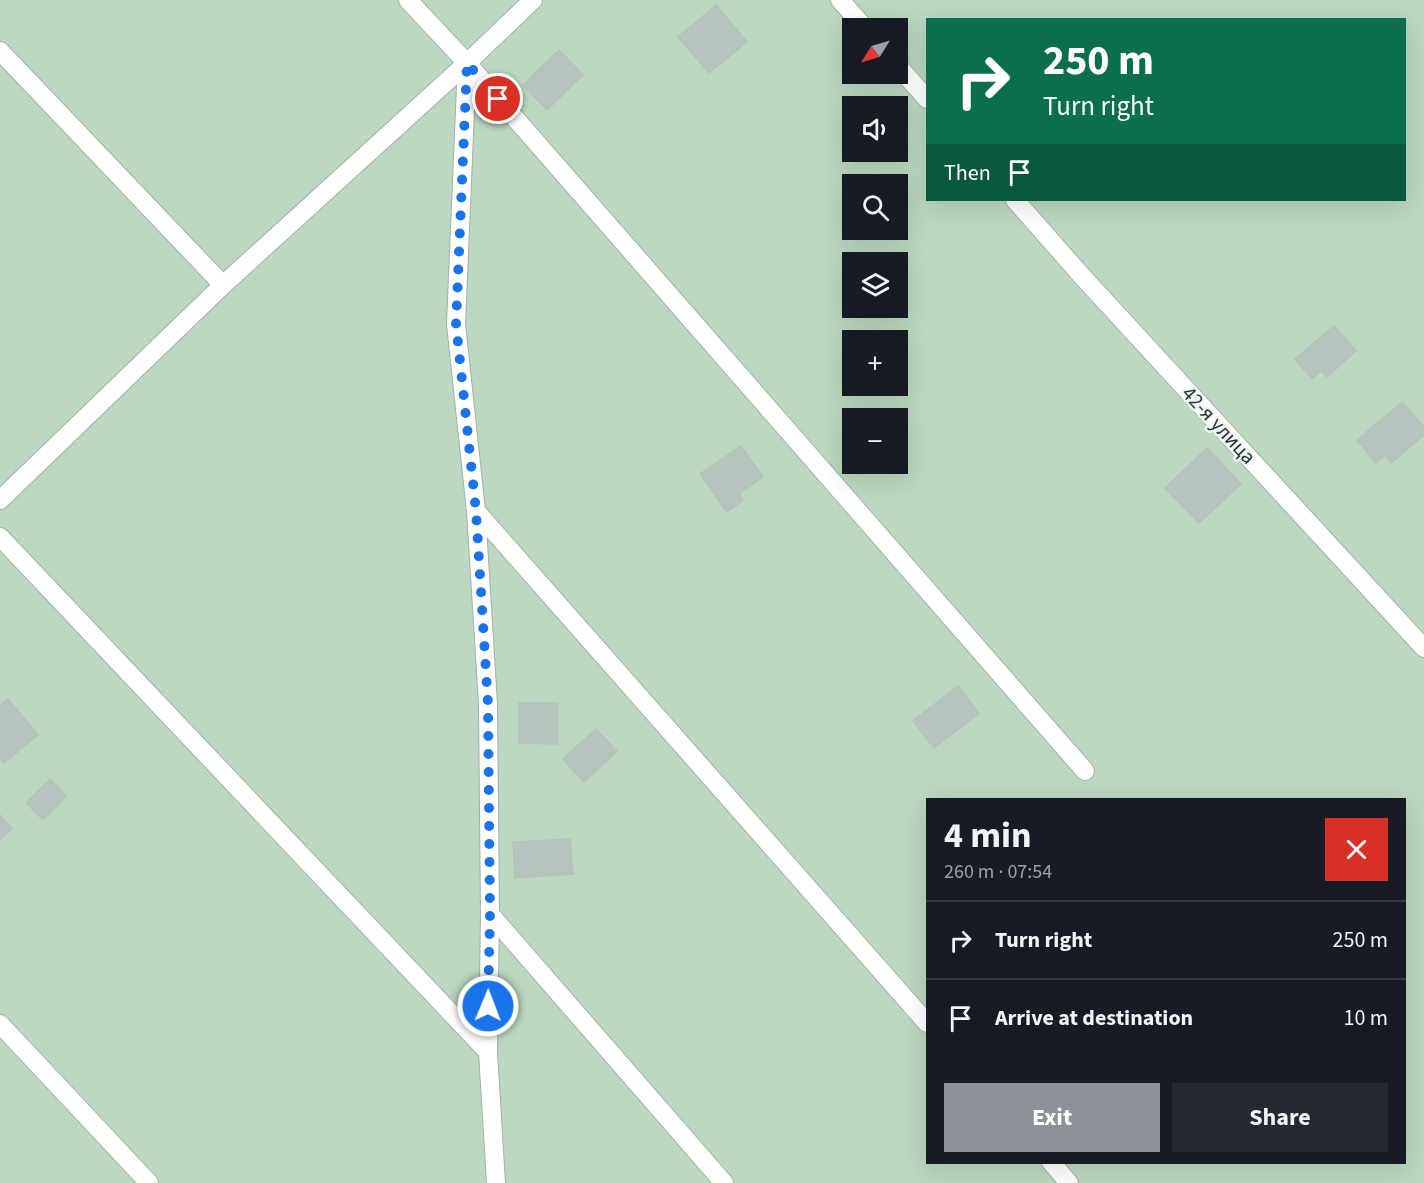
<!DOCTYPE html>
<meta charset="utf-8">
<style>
:root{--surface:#171b24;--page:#242831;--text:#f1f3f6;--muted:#9ea1a6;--line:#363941;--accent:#8c9099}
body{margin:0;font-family:"Source Sans 3",sans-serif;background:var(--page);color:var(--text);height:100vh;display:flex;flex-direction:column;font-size:22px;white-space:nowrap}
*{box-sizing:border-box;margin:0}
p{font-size:20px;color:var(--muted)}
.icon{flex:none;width:33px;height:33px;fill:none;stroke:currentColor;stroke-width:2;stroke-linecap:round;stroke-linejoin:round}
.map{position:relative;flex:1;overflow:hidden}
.sheet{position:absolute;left:926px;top:798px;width:480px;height:366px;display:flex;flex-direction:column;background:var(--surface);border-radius:0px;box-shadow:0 6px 24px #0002}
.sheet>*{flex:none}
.guide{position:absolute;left:926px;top:18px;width:480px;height:183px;border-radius:0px;box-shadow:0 6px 24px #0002;background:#0b6e4f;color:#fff;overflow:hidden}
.needle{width:39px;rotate:233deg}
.buttons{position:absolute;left:842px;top:18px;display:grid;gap:12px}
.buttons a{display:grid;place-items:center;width:66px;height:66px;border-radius:0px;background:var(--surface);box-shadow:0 6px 24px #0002;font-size:30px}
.pin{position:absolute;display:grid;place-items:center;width:51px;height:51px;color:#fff;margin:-26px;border:3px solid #fff;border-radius:50%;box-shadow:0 2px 6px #0007}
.me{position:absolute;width:66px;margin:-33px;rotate:1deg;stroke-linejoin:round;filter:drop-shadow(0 0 4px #0008)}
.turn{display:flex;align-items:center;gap:21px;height:126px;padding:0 18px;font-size:27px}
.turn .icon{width:78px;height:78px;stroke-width:2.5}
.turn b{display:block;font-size:42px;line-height:51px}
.then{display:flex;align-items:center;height:57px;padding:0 18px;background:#0003;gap:12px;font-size:22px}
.round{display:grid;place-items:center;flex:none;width:63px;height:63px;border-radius:0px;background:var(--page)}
.summary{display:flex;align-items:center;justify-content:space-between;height:102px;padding:0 18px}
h1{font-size:36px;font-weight:700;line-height:45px}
.button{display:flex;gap:12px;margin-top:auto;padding:12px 18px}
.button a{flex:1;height:69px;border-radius:0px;background:var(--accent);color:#fff;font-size:24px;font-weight:700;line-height:69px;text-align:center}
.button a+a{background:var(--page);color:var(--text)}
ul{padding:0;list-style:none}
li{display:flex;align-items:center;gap:18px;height:78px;padding:0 18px;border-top:2px solid var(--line)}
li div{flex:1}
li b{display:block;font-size:22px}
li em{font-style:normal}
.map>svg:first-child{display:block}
</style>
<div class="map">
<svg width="1424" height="1183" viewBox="0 0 1424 1183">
<rect width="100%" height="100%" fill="#e1e9e4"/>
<path fill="#bcd8c0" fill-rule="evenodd" d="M0,0H1424V1183H0ZM927,20H1404V200H927ZM852,28H897V74H852ZM852,106H897V152H852ZM852,184H897V230H852ZM852,262H897V308H852ZM852,340H897V386H852ZM852,418H897V464H852ZM927,800H1404V1162H927Z"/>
<path fill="#b6c4bd" stroke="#b4c2ba" stroke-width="1.5" d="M716,5L747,42L709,73L678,37Z
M559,50L583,75L547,110L523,85Z
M1334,326L1356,351L1327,377L1321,371L1312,379L1295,359Z
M1402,402L1424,427V435L1391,463L1385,455L1376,463L1357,440Z
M741,446L763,477L739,494L743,500L727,512L700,474Z
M1207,448L1241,484L1199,523L1165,488Z
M958,686L979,713L934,748L913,721Z
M8,699L38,735L4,763L0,758V706Z
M519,703H558V744L519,743Z
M596,729L617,751L584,782L563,759Z
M50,779L66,796L43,820L26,803Z
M0,815L12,829L0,840Z
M570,839L573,874L515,878L513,842Z"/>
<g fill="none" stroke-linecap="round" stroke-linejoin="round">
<defs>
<path id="street" d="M408,0L467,63L1085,771
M840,0L865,28
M0,51L223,285
M467,63L456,324L476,511L488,704L490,914L488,1052L496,1183
M897,65L927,99
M1015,200L1081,275L1424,648
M0,500L223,285L467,63L533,0
M476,511L927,1023
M0,537L488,1052
M490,914L724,1183
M0,1024L149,1183
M1051,1162L1069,1183"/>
</defs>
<use href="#street" stroke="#a4b0aa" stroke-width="20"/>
<use href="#street" stroke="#fff" stroke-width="18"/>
</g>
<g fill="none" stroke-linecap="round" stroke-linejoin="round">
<path stroke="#1a73e8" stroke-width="10" stroke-dasharray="0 18" d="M488,1006L490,914L488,704L476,511L456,324L467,63L498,99"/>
</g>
<g text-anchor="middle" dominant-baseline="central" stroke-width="5" stroke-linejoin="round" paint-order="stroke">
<g font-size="21" fill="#233830" stroke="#f0f6f3">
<text transform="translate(1219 425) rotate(47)">42-я улица</text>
</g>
</g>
</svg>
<div class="buttons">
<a><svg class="needle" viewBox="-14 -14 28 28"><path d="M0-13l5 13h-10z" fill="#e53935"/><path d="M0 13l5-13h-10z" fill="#9ea1a6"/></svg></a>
<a><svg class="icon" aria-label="sound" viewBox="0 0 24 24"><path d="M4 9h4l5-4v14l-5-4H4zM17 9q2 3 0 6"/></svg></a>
<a><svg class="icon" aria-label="search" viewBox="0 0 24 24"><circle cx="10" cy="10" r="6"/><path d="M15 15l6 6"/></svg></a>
<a><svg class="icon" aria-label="layers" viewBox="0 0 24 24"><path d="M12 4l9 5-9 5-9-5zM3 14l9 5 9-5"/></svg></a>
<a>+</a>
<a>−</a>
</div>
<div class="pin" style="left:498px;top:99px;background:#d93025"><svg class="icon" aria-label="arrive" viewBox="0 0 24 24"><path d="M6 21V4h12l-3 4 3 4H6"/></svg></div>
<svg class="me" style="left:488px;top:1006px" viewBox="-20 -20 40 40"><circle r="17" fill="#1a73e8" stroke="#fff" stroke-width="3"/><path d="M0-11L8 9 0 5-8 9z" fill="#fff"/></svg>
<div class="guide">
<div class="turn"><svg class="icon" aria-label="right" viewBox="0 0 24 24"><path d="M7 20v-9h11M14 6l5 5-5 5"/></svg><div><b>250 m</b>Turn right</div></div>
<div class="then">Then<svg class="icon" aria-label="arrive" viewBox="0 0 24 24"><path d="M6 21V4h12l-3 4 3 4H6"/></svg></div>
</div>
<section class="sheet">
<div class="summary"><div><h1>4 min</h1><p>260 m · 07:54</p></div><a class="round" style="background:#d93025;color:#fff"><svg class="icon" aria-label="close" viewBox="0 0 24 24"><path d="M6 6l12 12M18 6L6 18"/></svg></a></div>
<ul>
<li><svg class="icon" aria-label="right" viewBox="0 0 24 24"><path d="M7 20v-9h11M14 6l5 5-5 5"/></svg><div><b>Turn right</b></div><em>250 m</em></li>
<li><svg class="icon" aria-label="arrive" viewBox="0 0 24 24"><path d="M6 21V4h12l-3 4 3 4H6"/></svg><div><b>Arrive at destination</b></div><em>10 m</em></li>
</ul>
<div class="button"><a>Exit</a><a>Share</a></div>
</section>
</div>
